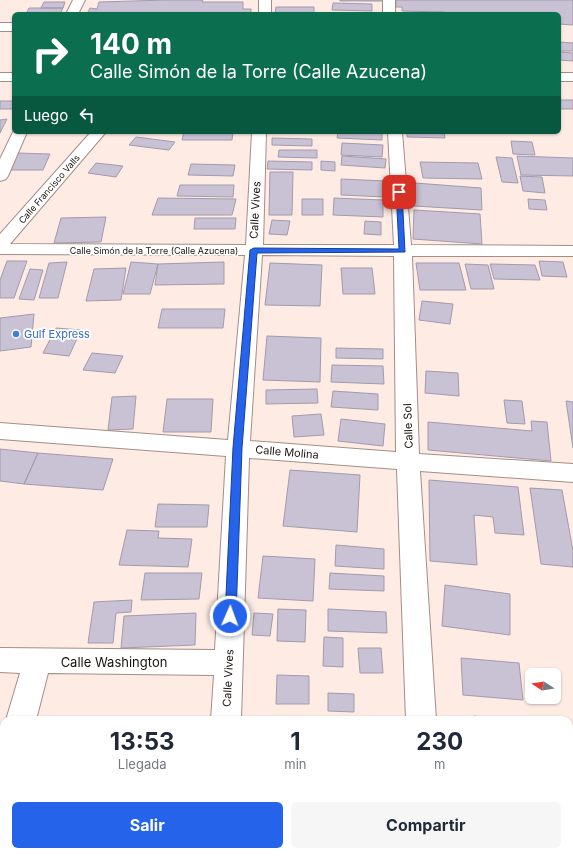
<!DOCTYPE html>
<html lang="es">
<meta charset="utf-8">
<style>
:root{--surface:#fff;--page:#f6f6f7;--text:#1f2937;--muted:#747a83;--accent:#2563eb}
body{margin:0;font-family:Inter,sans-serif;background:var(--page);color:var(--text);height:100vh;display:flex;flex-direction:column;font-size:15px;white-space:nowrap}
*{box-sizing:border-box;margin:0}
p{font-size:13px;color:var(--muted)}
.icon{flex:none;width:22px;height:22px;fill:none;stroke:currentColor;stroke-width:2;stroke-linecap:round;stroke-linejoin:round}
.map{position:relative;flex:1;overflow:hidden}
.panel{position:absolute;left:0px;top:716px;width:573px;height:140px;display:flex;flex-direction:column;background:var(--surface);border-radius:12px 12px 0 0;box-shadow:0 1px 3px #0004}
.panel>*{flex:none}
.hud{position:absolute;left:12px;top:12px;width:549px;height:122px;border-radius:6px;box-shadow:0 1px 3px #0004;background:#0b6e4f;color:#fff;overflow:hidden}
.needle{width:26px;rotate:282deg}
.controls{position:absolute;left:525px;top:668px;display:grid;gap:8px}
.controls a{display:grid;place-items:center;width:36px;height:36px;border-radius:6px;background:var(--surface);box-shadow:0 1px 3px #0004;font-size:20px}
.pin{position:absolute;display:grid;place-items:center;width:34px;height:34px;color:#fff;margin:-17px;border-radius:8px;box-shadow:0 2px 6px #0006}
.me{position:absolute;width:44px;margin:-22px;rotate:2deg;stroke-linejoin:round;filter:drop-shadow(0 0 3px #0008)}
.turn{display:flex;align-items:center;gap:14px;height:84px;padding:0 12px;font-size:18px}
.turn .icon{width:52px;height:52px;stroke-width:2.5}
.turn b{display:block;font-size:28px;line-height:34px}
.then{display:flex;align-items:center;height:38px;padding:0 12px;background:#0003;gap:8px;font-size:15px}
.eta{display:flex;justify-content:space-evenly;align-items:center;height:68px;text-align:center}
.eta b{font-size:24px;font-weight:700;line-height:28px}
.cta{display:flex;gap:8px;margin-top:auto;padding:8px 12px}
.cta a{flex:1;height:46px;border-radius:6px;background:var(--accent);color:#fff;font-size:16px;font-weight:700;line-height:46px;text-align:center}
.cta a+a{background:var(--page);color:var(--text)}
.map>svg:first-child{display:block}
</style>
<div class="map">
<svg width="573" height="856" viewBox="0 0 573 856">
<rect width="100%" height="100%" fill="#feece4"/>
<path fill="#c9c1d4" stroke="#a29aad" d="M167,0H203L202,2H243V9H251V14H87L90,8L97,9L99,2Z
M340,0H382V1H340Z
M396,0H573V25L559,24V14H449L443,12L402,11V7H396Z
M44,2H65L63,8H41Z
M333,3L372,4V11L332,10Z
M276,7H314V14H275Z
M29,8H63L60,14H26Z
M559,42L573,43V51H559Z
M559,52L573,53V61L559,60Z
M559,100H573V109H560Z
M0,101H14V109H0Z
M7,119L0,133V120Z
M35,132H83L35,133Z
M184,132H233L232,140H182Z
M338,132H382V140L337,138Z
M407,132H444L445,138L407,137Z
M136,137L175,142L169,150L129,145Z
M272,138L312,139V146L272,145Z
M511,141L532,142L535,155L513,154Z
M342,143L383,145L382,157L341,155Z
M279,150H317V158L278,157Z
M17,153L50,154L43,170H9Z
M342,156L386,159L385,168L341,165Z
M517,156L573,158V176L521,175Z
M496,157L512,158L518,183L502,182Z
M268,161L312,162V170L267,169Z
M321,161L335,162V171L321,170Z
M420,162L478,163L482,179L423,178Z
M96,163L123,166L116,177L88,173Z
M191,164L235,165L233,176L188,175Z
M270,172H293L292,215H269Z
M520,176L542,177L545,193L523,191Z
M341,179L385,181V197L341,195Z
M415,183L481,188L482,210L414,206Z
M180,185H234L233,197L177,196Z
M158,198L236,199L232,215H152Z
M334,198L383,200V217L333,215Z
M302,199H323V215H302Z
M528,199L545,200L547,210L529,209Z
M414,210L480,214L482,244L413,239Z
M106,217L101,242L54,243L61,218Z
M195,218H236L235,229H194Z
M272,220L290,221L287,235L269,234Z
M365,221L381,222V235L364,234Z
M7,261H27L14,298H0V280Z
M539,261L563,262L567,277L542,276Z
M67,262L58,298H39L49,263Z
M131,262L158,264L150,294H123Z
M224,262V284L155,285L158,264Z
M270,263L322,265L320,306L265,305Z
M416,263H459L466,290H420Z
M465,264L488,265L494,289H471Z
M490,264L535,265L540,280L494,279Z
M126,268L121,300L86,301L94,269Z
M341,268H372L375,294H343Z
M30,269L43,270L34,300L19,299Z
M422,301L453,304L450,324L419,320Z
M162,309H225L223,328H158Z
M34,314L31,347L0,351V318Z
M56,328L81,330L69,356L43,353Z
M267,336L321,338L320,382L263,380Z
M336,348L383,349V359L336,358Z
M92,353L123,356L115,373L83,370Z
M332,365L383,366L384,384L331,382Z
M426,371L458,373L459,396L425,393Z
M317,389L318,403L266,404V390Z
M333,391L378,394V410L331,407Z
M136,396L133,429L108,430L112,397Z
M167,399H213L211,432H163Z
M504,400L522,401L525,424L507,423Z
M566,401L573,402V448Z
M321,414L324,435L294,437L292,416Z
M341,419L385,424L383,446L338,441Z
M531,421L547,422L551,461L428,450V422L532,431Z
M0,449L38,453L24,484L0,481Z
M38,453L113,459L103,490L24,484Z
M290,470L360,475L357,532L283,526Z
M429,480L518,487L524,535L495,533L493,517L474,515L477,565L430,561Z
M530,488L562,490L573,551V567L541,564Z
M158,504L209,505L207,527H155Z
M127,530L159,531L158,538L192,539L188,567L119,565Z
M336,545L384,549V569L335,566Z
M263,556L315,559L313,601L258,598Z
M145,573H202L199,599L141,600Z
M330,573L384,576V591L329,589Z
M445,585L510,594V635L442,626Z
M132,600L131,612L116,613L113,643H88L94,602Z
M278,609L306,610L305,642L277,641Z
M328,609L386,612L387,633L328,631Z
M196,613L195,645L121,648L124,616Z
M254,613L273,614L270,636L252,635Z
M324,637L343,638V667L323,666Z
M358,648H381L383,673H360Z
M461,658L519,663L523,700L463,695Z
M277,675L309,676V704H276Z
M328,693L354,694V712L328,711Z
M474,716L503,720H474Z
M114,852H137L136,856H113Z
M492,852H543L544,856H492Z"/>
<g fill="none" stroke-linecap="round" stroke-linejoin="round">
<defs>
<path id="minor" d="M73,0H85L78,14H66Z
M259,0H271V14H259Z
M383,0H395V14H383Z
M0,23H14V31H0Z
M0,73H14V81H0Z
M559,73H573V81H559Z
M14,130V132H27L8,176L6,179L0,181V159Z
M91,132H106L10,244L246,245L252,132H266L263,245H394L388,132H402L411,245L573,246V256H412L419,454L573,464V482L420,471L436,720H406L397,469L249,458L241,720H211L214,675L48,673L36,720H6L20,673L0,672V648L215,650L226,456L0,439V423L228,440L245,255L0,254V234ZM262,255L394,256L396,452L250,441Z
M4,764V807L0,809V765Z
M204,852H236V856H204Z
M411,852H443L444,856H412Z"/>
</defs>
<use href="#minor" stroke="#a28e85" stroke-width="2"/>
<use href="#minor" fill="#fff" fill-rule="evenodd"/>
</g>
<path fill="#2563eb" stroke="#184099" d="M396,190L402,192L405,252L257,253L242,448L236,616L234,620L230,621L226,620L225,616L233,448L250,250L254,248L399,249Z"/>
<circle fill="#3f7fe0" stroke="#fff" stroke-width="1.5" cx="16" cy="334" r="4"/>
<g text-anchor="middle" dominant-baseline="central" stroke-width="3.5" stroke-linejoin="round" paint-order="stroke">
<g font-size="9" fill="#18110d" stroke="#fff">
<text transform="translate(49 189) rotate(-49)">Calle Francisco Valls</text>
<text x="154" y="250">Calle Simón de la Torre (Calle Azucena)</text>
</g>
<g font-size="11" fill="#18110d" stroke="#fff">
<text transform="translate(255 210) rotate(-87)">Calle Vives</text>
<text transform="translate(408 426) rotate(-92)">Calle Sol</text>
<text transform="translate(287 452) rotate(5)">Calle Molina</text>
<text transform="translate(228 678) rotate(-87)">Calle Vives</text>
</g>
<g font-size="11" fill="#366cbe" stroke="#fff" text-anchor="start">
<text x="24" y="334">Gulf Express</text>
</g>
<g font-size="13" fill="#18110d" stroke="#fff">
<text x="114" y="662">Calle Washington</text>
</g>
</g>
</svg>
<div class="controls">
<a><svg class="needle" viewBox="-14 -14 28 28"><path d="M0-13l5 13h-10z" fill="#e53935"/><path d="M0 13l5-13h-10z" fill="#747a83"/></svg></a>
</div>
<div class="pin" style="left:399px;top:192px;background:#d93025"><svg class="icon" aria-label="arrive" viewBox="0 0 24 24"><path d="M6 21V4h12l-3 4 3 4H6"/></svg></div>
<svg class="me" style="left:230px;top:616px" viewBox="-20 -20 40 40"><circle r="17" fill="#2563eb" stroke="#fff" stroke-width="3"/><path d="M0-11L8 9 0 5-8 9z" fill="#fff"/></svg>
<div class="hud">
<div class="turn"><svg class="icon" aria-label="right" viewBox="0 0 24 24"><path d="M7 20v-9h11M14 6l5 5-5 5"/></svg><div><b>140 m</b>Calle Simón de la Torre (Calle Azucena)</div></div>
<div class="then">Luego<svg class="icon" aria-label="left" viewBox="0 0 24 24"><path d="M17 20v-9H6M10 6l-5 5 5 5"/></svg></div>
</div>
<section class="panel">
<div class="eta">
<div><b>13:53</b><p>Llegada</p></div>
<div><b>1</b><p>min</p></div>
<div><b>230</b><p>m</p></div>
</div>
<div class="cta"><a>Salir</a><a>Compartir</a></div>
</section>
</div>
